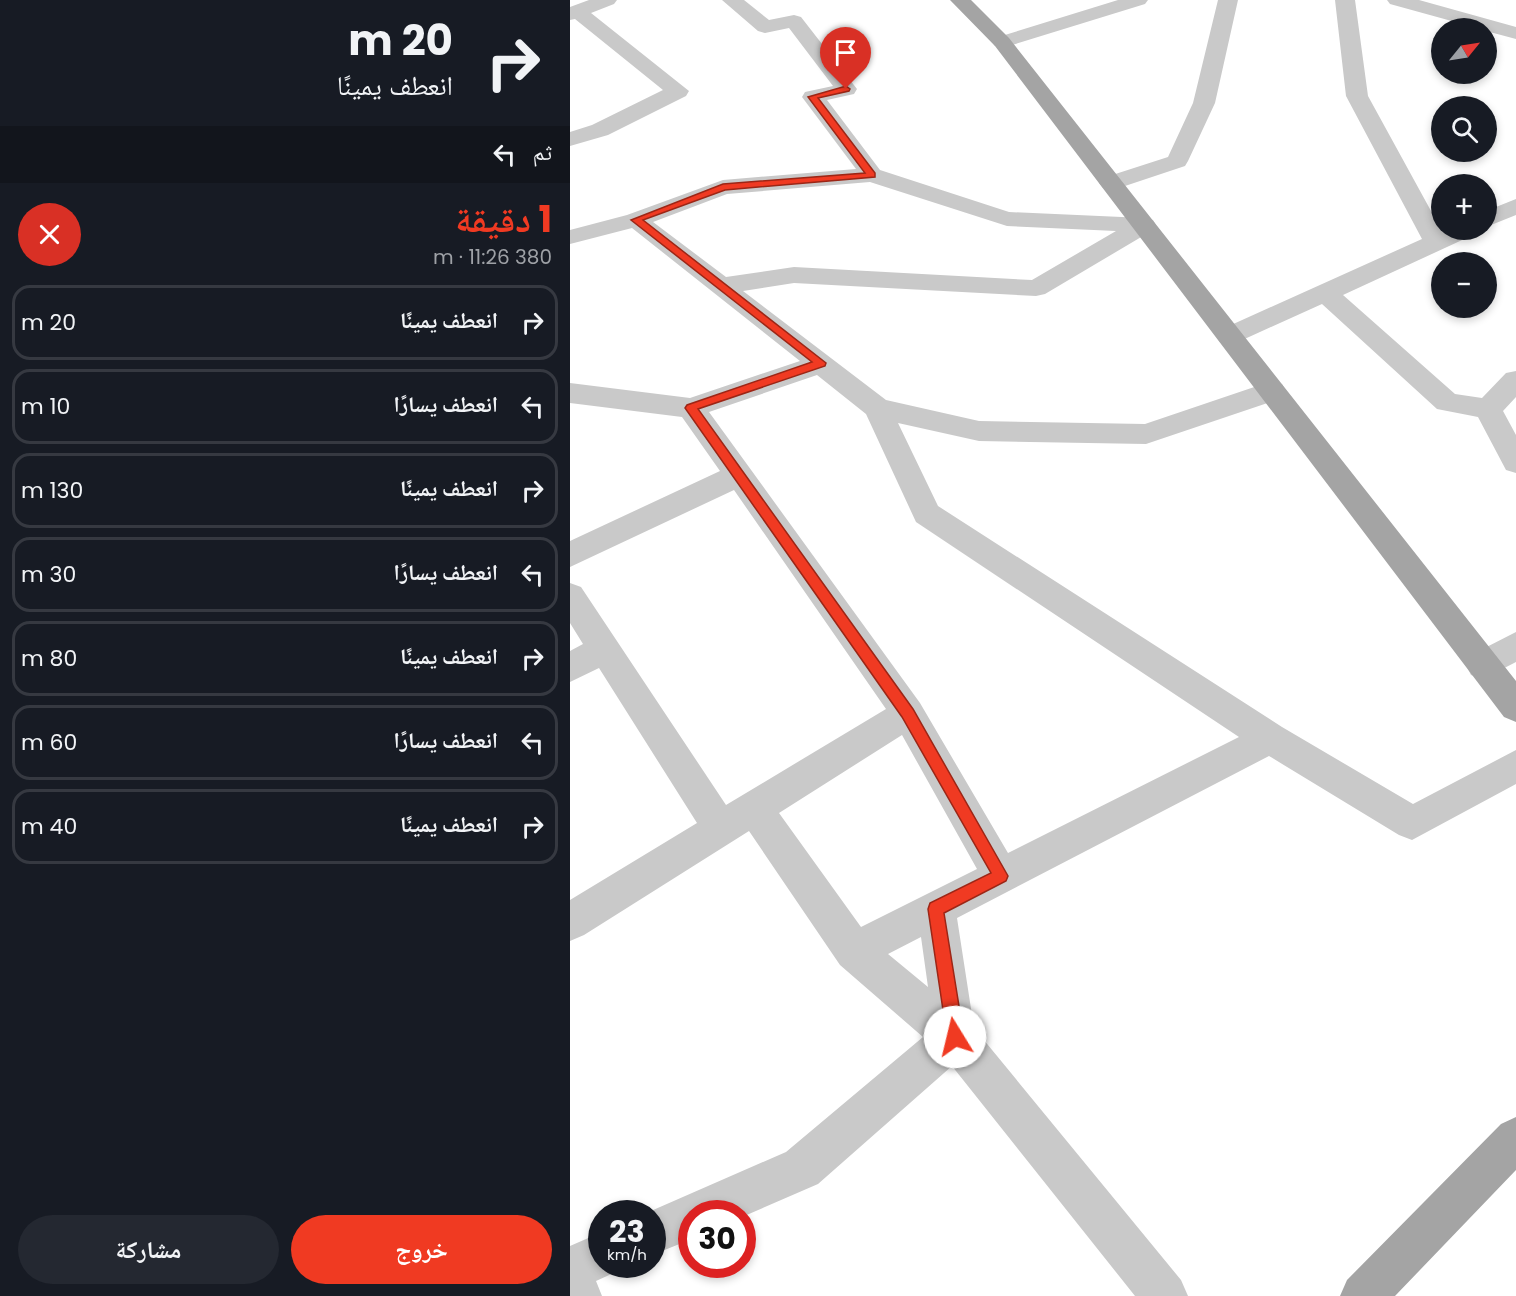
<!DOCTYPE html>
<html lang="ar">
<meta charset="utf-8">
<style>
:root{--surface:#171b24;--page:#242831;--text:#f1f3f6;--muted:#9ea1a6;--line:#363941;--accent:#f03a22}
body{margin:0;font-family:Poppins,"Noto Naskh Arabic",sans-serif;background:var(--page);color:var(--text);direction:rtl;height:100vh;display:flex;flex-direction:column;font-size:22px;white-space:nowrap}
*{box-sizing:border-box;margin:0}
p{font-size:20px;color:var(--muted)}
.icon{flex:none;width:33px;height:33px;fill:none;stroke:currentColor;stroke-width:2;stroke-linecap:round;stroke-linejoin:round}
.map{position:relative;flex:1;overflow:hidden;direction:ltr}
.drawer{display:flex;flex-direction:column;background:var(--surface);width:570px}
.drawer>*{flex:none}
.top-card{background:#171b24;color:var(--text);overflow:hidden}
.needle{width:39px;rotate:60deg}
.tools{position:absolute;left:861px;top:18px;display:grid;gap:12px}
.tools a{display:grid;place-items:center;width:66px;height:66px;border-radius:50%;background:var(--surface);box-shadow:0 3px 9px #0003;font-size:30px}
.speed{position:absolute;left:18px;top:1200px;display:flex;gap:12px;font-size:30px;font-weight:700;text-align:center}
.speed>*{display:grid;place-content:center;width:78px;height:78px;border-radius:50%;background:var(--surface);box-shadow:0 3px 9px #0003;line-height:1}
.speed small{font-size:15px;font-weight:400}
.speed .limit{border:9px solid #d22;background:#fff;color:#111}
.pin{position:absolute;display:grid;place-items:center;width:51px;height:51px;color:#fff;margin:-62px -26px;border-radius:50% 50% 50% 0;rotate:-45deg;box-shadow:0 0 6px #0007}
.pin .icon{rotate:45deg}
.me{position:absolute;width:66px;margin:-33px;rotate:351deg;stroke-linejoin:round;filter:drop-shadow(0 0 4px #0008)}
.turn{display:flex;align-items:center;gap:21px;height:126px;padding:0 18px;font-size:27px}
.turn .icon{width:78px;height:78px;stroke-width:2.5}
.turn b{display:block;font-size:42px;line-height:51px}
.then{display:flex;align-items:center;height:57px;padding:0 18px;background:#0003;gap:12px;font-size:22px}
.round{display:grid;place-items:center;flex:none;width:63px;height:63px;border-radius:32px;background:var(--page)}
.overview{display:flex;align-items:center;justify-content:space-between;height:102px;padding:0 18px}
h1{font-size:36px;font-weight:700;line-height:45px;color:var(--accent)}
.action{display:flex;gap:12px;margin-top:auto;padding:12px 18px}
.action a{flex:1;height:69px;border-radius:36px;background:var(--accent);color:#fff;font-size:24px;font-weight:700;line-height:69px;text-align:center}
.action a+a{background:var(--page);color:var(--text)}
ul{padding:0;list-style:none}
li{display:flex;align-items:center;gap:18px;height:75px;margin:0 12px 9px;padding:0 6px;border:3px solid var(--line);border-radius:18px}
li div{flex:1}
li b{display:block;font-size:22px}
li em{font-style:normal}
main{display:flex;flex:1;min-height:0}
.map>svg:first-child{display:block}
</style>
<main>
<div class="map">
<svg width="946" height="1296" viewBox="0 0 946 1296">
<rect width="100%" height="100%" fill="#fff"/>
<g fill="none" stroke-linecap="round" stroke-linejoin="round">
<path fill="#c9c9c9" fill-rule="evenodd" d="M19,0H47L44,4L21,13L119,91L116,96L38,135L0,146V132L22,125L93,90L5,19L0,20V7Z
M152,0H174L199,20L224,15L231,17L287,89L284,94L257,100L310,170L439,212L574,218L583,220L586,225L583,230L475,294L466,296L224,283L173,291L316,400L409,421L575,424L702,381L712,384L716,391L712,398L576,444L409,441L328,423L368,506L712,727L843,804L946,750V784L842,840L829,835L699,756L387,918L404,1028L611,1280L618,1296H565L382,1066L248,1184L172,1217V1214H122V1239L82,1255V1214H74L216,1152L353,1037L270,965L179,831L14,935L0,941V900L127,823L29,668L0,682V651L13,644L0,623V583L11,587L156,805L316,709L164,490L0,567V541L150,471L112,417L0,403V383L120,398L230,361L62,228L0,244V230L57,215L153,180L286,169L232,97L235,92L263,86L219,28L195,33L188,31ZM300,182L437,226L546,231L462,280L224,267L156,277L83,222L157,194ZM247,375L296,414L346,522L669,737L438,853L350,703L139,412ZM332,735L407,869L291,927L209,813ZM351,937L358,987L318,954Z
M548,0H578L575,4L439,46H425L422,42L425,38Z
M648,0H668L645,103L618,161L615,166L549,188L541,190L533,188L529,183L533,178L598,157L623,103Z
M765,0H785L798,96L872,231L906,230L903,235L773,295L885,394L912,398L936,373L946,371V397L933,411L946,435V473L936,470L908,417L867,409L752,304L668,342L659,345L650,342L646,336L650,330L852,239L776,96Z
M817,0H849L946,27V39L916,31V28H907L820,4Z
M946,199V215L916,227V211Z
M946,632V662L913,679L901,675L896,665L901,655Z
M32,1232V1264H51L48,1271L26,1281L32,1296H0V1246Z"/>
<path fill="#a4a4a4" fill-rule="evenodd" d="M380,0H401L439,38L946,681V722L934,717L425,46Z
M946,1117V1170L825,1296H770L777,1280L931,1124Z"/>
</g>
<path fill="#f03a22" stroke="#9c2616" stroke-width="1.5" d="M276,86L280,89L279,91L248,98L305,173V177L155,190L73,220L256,363L255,366L128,409L343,709L438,876L436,881L374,913L394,1037L391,1043L385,1046L379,1043L377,1037L358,909L360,903L421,873L332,717L115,408L117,405L242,362L61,220L153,184L295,173L238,97Z"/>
</svg>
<div class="tools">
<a><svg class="needle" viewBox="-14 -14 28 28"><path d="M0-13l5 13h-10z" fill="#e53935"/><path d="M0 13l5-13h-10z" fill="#9ea1a6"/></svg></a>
<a><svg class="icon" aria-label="search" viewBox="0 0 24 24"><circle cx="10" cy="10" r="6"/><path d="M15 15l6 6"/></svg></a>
<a>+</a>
<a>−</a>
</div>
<div class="speed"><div>23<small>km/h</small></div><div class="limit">30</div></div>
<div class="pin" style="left:276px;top:89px;background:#d93025"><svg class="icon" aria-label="arrive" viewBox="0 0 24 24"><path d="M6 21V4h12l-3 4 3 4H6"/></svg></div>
<svg class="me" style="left:385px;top:1037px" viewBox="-20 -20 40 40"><circle r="19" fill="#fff"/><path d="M0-13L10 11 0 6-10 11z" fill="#f03a22"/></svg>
</div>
<section class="drawer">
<div class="top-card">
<div class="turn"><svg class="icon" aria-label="right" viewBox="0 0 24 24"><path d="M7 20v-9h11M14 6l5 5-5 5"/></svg><div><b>20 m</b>انعطف يمينًا</div></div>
<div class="then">ثم<svg class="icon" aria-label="left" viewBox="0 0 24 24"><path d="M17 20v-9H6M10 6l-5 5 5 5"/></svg></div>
</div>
<div class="overview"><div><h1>1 دقيقة</h1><p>380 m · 11:26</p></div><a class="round" style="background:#d93025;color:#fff"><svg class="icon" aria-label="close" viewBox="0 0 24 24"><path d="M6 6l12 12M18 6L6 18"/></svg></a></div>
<ul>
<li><svg class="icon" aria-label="right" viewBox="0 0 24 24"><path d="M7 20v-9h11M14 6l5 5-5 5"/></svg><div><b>انعطف يمينًا</b></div><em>20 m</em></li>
<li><svg class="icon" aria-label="left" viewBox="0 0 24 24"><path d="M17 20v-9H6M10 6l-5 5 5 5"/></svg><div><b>انعطف يسارًا</b></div><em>10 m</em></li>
<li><svg class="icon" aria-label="right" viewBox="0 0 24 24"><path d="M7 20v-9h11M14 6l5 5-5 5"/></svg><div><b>انعطف يمينًا</b></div><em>130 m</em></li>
<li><svg class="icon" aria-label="left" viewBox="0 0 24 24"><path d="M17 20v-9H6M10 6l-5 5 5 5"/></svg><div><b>انعطف يسارًا</b></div><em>30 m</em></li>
<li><svg class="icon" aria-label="right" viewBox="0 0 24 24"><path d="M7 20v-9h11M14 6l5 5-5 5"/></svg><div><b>انعطف يمينًا</b></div><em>80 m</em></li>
<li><svg class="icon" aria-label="left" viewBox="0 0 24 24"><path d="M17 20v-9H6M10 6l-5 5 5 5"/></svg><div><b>انعطف يسارًا</b></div><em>60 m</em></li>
<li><svg class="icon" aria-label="right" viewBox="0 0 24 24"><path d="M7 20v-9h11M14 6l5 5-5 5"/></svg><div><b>انعطف يمينًا</b></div><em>40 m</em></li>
</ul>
<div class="action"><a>خروج</a><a>مشاركة</a></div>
</section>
</main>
